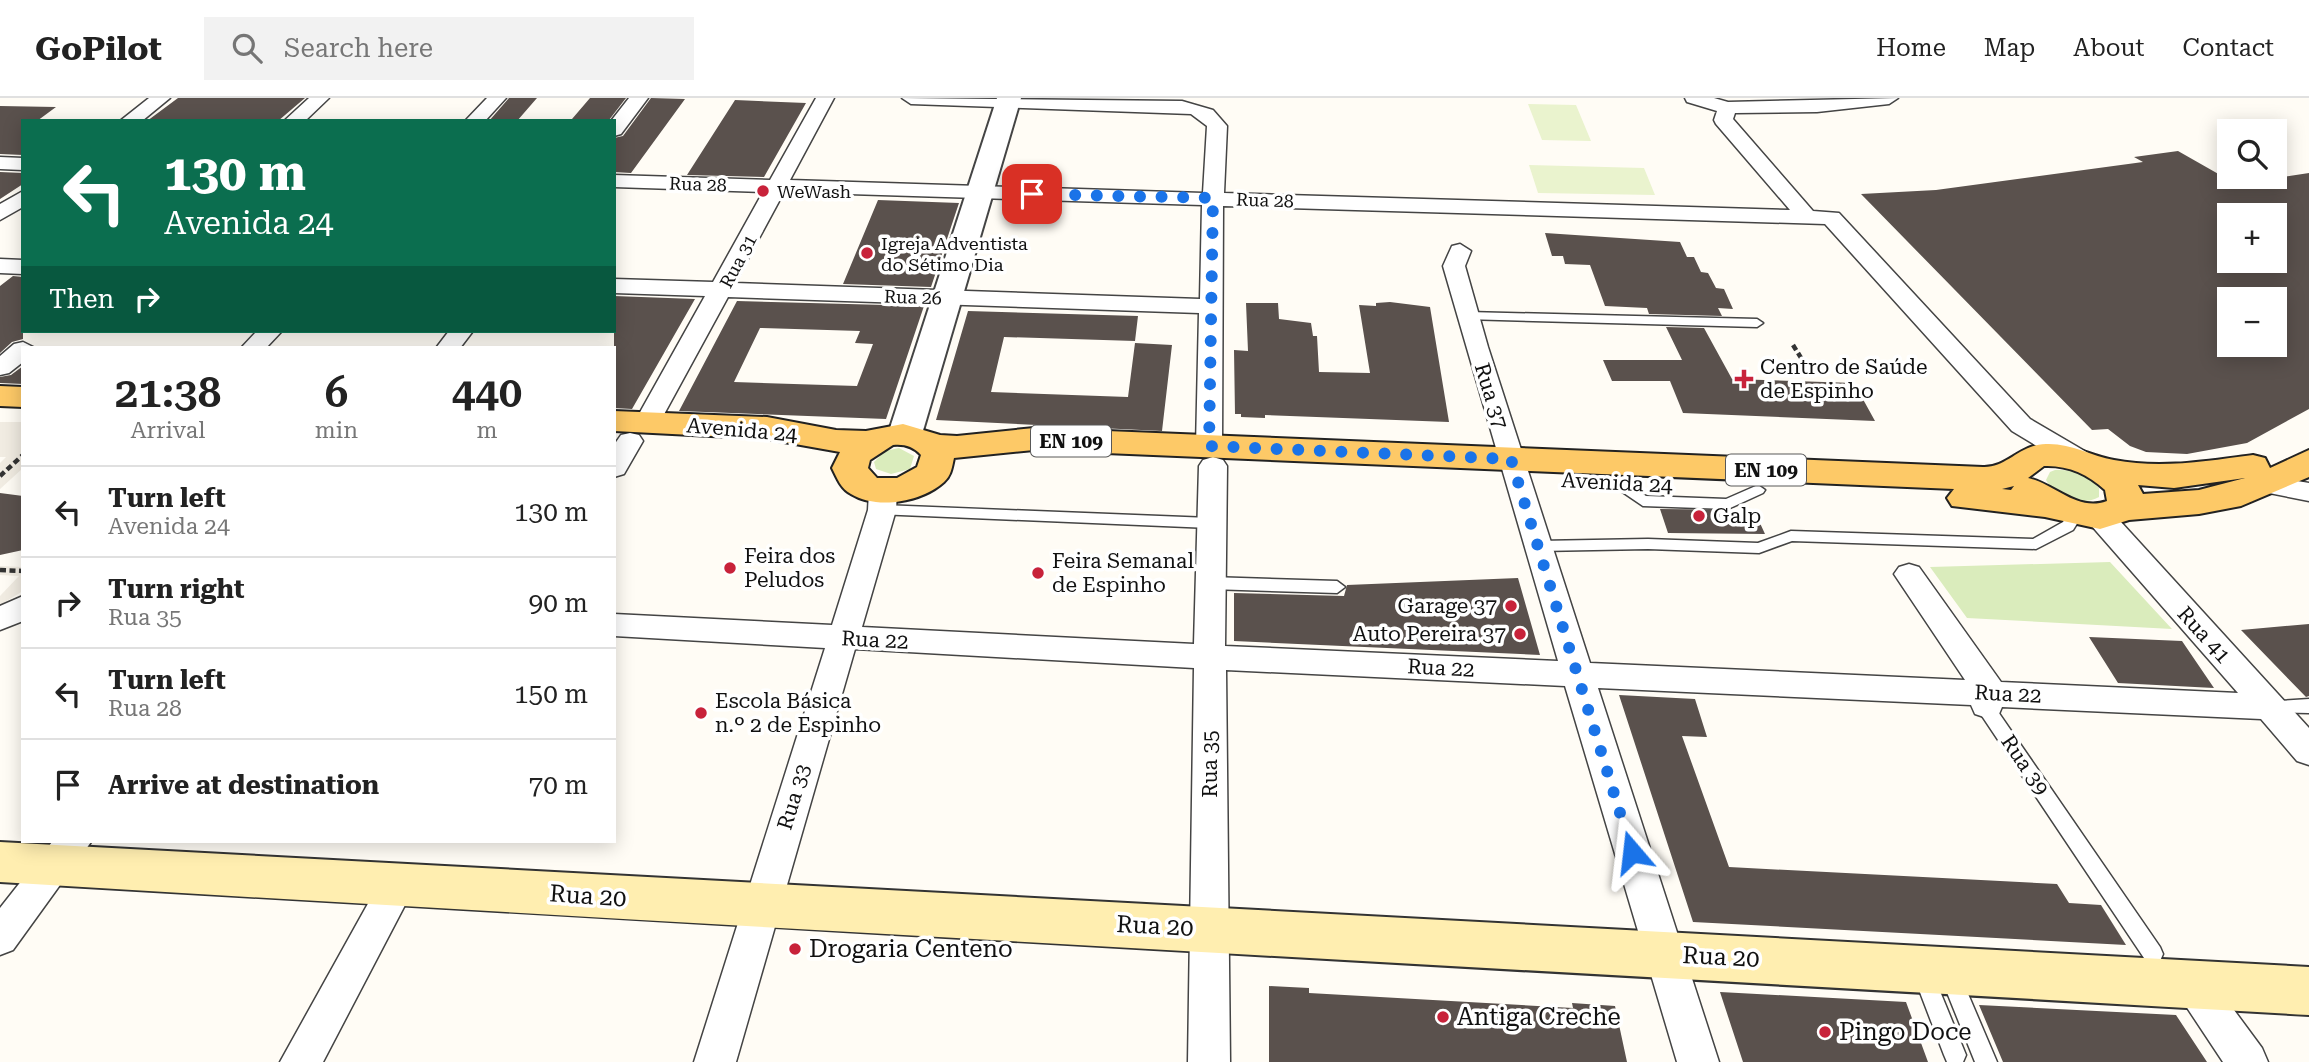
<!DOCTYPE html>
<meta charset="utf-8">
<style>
:root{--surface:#fff;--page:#f2f2f2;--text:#222;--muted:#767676;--line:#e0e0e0}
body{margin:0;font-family:"Roboto Serif",serif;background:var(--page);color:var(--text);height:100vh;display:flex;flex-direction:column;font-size:26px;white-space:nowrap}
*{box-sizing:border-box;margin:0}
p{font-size:23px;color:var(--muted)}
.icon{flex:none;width:38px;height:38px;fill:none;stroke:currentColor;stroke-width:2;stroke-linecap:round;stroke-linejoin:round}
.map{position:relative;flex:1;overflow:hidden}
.details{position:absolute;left:21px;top:248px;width:595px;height:497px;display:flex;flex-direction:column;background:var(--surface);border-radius:0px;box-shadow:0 4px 18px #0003}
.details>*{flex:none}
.hud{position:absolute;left:21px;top:21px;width:595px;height:214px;border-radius:0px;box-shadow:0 4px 18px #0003;background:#0b6e4f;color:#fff;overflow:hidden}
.buttons{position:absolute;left:2217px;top:21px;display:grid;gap:14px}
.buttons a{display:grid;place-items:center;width:70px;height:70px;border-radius:0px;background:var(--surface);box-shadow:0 4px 18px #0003;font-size:35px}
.pin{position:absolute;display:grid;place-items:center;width:60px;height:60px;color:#fff;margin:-30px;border-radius:14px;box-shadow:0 4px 10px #0006}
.me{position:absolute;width:77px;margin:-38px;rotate:343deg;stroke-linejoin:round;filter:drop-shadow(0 0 5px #0008)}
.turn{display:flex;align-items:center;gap:24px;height:147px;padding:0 28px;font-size:32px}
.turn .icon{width:91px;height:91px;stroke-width:2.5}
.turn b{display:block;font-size:49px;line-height:60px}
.then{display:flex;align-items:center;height:66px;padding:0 28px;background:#0003;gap:14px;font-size:26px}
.eta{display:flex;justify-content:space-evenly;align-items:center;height:119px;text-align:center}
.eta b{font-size:42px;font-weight:600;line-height:49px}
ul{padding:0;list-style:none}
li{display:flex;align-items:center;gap:21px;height:91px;padding:0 28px;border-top:2px solid var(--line)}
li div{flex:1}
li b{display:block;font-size:26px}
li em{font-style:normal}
header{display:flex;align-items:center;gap:42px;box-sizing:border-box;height:98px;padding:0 35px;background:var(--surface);border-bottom:2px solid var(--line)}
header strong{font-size:33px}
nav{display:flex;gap:38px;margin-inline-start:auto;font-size:24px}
.search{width:490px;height:63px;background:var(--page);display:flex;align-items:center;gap:18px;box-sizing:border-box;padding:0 24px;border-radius:0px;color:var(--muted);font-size:26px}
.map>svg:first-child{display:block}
</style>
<header>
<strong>GoPilot</strong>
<div class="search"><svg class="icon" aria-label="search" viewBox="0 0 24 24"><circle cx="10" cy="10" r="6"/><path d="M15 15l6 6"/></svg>Search here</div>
<nav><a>Home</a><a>Map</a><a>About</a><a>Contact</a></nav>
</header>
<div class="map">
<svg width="2309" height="964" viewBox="0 0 2309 964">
<rect width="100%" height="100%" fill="#fffcf5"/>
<path fill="#daecbc" d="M899,350L914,358L910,371L891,376L876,371L874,364L885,353Z
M2055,372C2072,371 2089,376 2099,390V399C2082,409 2055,399 2046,382L2050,374Z
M2110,464L2172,531L1967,520L1930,469Z"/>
<path fill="#eaf3ce" d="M1528,6L1576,7L1591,43L1542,42Z
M1529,67L1644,70L1655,97L1538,95Z"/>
<path fill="#f1ece2" d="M0,324H23V370L0,391V365L6,359H0Z
M0,468L23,469V493L0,507V498L19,478L0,477Z"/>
<path fill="#5a514d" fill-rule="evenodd" d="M178,0H305L278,23H147Z
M509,0H537L517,23H489Z
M590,0H626L609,22L572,21Z
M651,0L685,1L631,75L614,74V40L623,38Z
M735,2L806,5L764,79L687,77Z
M0,8L56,9L37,23H23V57L0,56Z
M2178,53L2236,86L2309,75V311L2247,345L2187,356L2146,354L2130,348L2108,331L2092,332L1861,96L1936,92L2143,64L2134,59ZM2230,117H2275V163H2230ZM2230,201H2275V247H2230Z
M0,74L23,75V86L0,101Z
M878,102L959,105L931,189L843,186Z
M1545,135L1680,144L1687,159H1694L1701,174L1708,175L1716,190L1724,191L1733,211L1718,210L1722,218L1649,216L1647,210L1605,208L1590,167L1565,166L1563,158H1552Z
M13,178L23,179V241L12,244L0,255V188Z
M614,198L695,201L632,311L614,310Z
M737,203L924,208L886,321L679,313ZM760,230L860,233L855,245L873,246L857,288L734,284Z
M1390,204L1430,209L1449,324L1265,317V320L1241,319V316H1235L1234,252L1248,253L1246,205H1278L1279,221L1311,225L1313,238H1317L1319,274L1370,275L1359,207L1376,208V205Z
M968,213L1138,218L1135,243L1004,239L991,294L1128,299L1135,245L1172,247L1162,333L936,322Z
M1666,229L1704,230L1732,281L1854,285L1875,323L1683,315L1670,283H1612L1603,262H1682Z
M23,268V286L0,285V279L11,277Z
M0,395L23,398V452L0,457Z
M1660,411L1754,412L1765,436L1668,435Z
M1518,480L1540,557L1234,543V495L1344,498L1347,487Z
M2309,526V598L2306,599L2241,532Z
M2089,539L2182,543L2214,590L2118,585Z
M1619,597L1695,601L1707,639L1682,638L1729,769L2057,786L2069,805L2101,807L2126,847L1693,824Z
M1269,888L1309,890V895L1573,910L1572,905L1615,908L1627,964H1269Z
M1720,894L1906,904L1928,964H1743Z
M1979,907L2176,917L2207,964H2003Z"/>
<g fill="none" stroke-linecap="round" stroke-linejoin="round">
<defs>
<path id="service" d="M1468,214L1757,221L1763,225L1757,229L1464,221L1462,218Z
M1620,381L1646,398L1726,401L1758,387L1765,392L1763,395L1728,411L1643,408L1615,389L1613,386Z
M882,407L1210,420L1218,425L1210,430L877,416L875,412Z
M2076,411L2083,416L2073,432L2036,451L1792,443L1759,455L1648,451L1539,453L1531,448L1539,443L1648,441L1758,445L1791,433L2033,441L2063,424L2071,412Z
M1210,479L1337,483L1345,489L1337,495L1210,491L1202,485Z
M2309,601V615L2265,614L2262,609L2265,604Z
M1986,603L1992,605L2160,849L2163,856L2160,863L2153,865L2146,863L1980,615L1977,610L1980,605Z
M1923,866L1930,869L1933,876L1966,957L1963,964H1947L1944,957L1913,876L1916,869Z
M1950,867L1957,870L1997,964H1975L1940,877L1943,870Z"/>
<path id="minor" d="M149,0H170L142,23H120Z
M309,0H329L305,23H284Z
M487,0H506L485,23H465Z
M629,0H648L621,36L614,38V23H611Z
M816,0H834L790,82L1203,95L1207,28L1191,16L911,6L902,0L1182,3L1213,12L1227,28L1224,95L1790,112L1716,26L1714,22L1717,13L1687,4L1685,0H1714L1728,4L1898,0L1889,6L1817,14L1735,15L1733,21L1813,113L1839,115L2030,321L2088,355L2091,361L2088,367L2078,370L2068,367L2012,333L1825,126L1223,108L1222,348L1218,354L1209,356L1200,354L1196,348L1199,215L728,199L656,331H638L634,325L705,198L614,195V181L713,184L763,94L614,89V77L770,82ZM784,94L1202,107L1200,201L735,185Z
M0,59L23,60V72L0,71Z
M23,93V109L0,122V106Z
M1460,146L1471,153L1465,168L1488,249L1590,565L1965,582L1894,476L1899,469L1909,466L1919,469L2001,584L2238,595L2090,426L2086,419L2090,412L2100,410L2110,412L2309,630V667L2297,663L2261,621L2002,609L1999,616L1987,620L1975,616L1971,607L1598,590L1719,964H1677L1565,588L1226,572L1230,964H1188L1194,570L855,551L736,964H694L825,550L614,538V516L832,527L868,412L869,393L873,387L883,384L893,387L897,393L896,412L862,529L1194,546L1199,368L1203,362L1213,359L1223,362L1227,368L1225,548L1558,563L1443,168L1452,148Z
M0,161L23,162V176L0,175Z
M257,233H282L266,250H241Z
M449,233H473L460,250H436Z
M23,244L35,250H23V264L9,275L0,277V258L14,246Z
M630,335L639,337L643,343L624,376L614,379V347L621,337Z
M2264,377L2309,385V403L2254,392L2250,386L2254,380Z
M23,498V523L0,532V508Z
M52,744H91L13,852L0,857V810Z
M398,770L411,775L416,786L323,964H280L385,775Z
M2192,869L2206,874L2262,950L2268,964H2223L2172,887L2178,874Z"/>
<path id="tertiary" d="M997,0H1021L922,336L917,344L905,347L893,344L888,336Z"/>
<path id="secondary" d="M0,744L2309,869V917C1539,872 770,831 0,784Z"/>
<path id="primary" d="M0,288L23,289V309L0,308Z
M614,313L767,319L836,332L866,333L903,326L940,337L957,338L1034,330L1983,369C2007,370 2020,346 2046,346C2071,345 2091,358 2114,362C2161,371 2206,363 2253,357L2265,360L2270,370L2309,352V379L2241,408L2199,416L2129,422L2100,431L2045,419L1952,408L1947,400L1954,391L1034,352L954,360C952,369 951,378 944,384C922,404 877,412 851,396C841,391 837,380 832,370L840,354L767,341L614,333ZM893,347C904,346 913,348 921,357L917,369L897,380H877L868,370L870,362ZM2044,368C2067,367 2088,376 2105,392L2107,403C2077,414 2055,386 2028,380ZM2245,380L2199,392L2143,396L2138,387L2174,390ZM2014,388L2011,392L2002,391Z"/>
</defs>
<use href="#service" stroke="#444" stroke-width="3"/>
<use href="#minor" stroke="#444" stroke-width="3"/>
<use href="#tertiary" stroke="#444" stroke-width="4"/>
<use href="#secondary" stroke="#333" stroke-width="4"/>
<use href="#primary" stroke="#222" stroke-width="4"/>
<path stroke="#333" stroke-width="4.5" stroke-dasharray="6 3.5" stroke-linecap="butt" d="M1793,247L1803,263
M0,378L23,357
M0,472L23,473"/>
<use href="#service" fill="#fff" fill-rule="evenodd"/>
<use href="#minor" fill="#fff" fill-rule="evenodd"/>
<use href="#tertiary" fill="#fff" fill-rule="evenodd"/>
<use href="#secondary" fill="#ffeeb0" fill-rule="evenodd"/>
<use href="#primary" fill="#fdc967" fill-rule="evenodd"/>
</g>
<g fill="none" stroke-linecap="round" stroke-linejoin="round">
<path stroke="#1a73e8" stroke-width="12" stroke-dasharray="0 21.6" d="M1032,96L1213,100L1209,348L1511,361L1632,754"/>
</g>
<g fill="#c8223a" stroke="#fff" stroke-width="2.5">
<circle cx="763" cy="93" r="7"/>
<circle cx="867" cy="155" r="7"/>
<path d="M1740.5 270.5h7v7h7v7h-7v7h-7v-7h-7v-7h7z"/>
<circle cx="1699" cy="418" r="7"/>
<circle cx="730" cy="470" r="7"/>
<circle cx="1038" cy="475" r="7"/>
<circle cx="1511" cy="508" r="7"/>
<circle cx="1520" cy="536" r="7"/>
<circle cx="701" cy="615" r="7"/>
<circle cx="795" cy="851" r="7"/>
<circle cx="1443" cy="919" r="7"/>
<circle cx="1825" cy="934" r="7"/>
</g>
<g text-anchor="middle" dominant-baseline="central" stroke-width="7" stroke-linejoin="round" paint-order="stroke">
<g font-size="18" fill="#111" stroke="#fff">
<text transform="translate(698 86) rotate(2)">Rua 28</text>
<text transform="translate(1265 102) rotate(2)">Rua 28</text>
<text transform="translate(738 163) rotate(-62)">Rua 31</text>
<text transform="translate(913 199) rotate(2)">Rua 26</text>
</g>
<g font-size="18" fill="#111" stroke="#fff" text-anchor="start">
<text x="777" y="93">WeWash</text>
<text x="881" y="145">Igreja Adventista<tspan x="881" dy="21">do Sétimo Dia</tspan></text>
</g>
<g fill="#fff" stroke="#585858" stroke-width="2">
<rect x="1031" y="327.5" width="80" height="31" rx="5"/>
<rect x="1726" y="356.5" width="80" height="31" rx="5"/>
</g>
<g font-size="19" font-weight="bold" fill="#111">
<text x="1071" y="343">EN 109</text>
<text x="1766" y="372">EN 109</text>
</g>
<g font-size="21" fill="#111" stroke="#fff" text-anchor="start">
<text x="1760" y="269">Centro de Saúde<tspan x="1760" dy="24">de Espinho</tspan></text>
<text x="1713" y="418">Galp</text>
<text x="744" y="458">Feira dos<tspan x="744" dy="24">Peludos</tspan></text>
<text x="1052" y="463">Feira Semanal<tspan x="1052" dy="24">de Espinho</tspan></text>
<text x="1497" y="508" text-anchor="end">Garage 37</text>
<text x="1506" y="536" text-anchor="end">Auto Pereira 37</text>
<text x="715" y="603">Escola Básica<tspan x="715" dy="24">n.º 2 de Espinho</tspan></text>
</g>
<g font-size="21" fill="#111" stroke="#fff">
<text transform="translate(1491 298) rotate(73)">Rua 37</text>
<text transform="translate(742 332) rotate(5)">Avenida 24</text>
<text transform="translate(1617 385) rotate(3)">Avenida 24</text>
<text transform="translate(2204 537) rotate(48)">Rua 41</text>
<text transform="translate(875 542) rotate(3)">Rua 22</text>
<text transform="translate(1441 570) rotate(3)">Rua 22</text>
<text transform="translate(2008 596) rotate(3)">Rua 22</text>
<text transform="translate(1210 666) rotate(-90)">Rua 35</text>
<text transform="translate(2025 667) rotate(56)">Rua 39</text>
<text transform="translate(794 699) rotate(-73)">Rua 33</text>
</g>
<g font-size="24" fill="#111" stroke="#fff">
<text transform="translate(588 798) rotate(4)">Rua 20</text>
<text transform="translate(1155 828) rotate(3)">Rua 20</text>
<text transform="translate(1721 859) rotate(3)">Rua 20</text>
</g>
<g font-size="24" fill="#111" stroke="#fff" text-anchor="start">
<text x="809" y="851">Drogaria Centeno</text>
<text x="1457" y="919">Antiga Creche</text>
<text x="1839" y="934">Pingo Doce</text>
</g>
</g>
</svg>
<div class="buttons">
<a><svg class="icon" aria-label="search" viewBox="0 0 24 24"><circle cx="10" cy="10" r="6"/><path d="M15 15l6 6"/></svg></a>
<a>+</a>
<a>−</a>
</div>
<div class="pin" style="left:1032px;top:96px;background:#d93025"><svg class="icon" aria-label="arrive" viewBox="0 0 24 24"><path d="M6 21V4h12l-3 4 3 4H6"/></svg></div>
<svg class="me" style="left:1632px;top:754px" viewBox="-20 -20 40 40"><path d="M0-17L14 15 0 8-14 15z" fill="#1a73e8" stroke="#fff" stroke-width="4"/></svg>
<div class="hud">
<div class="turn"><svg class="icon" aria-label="left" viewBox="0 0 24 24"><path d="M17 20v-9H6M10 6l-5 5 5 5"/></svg><div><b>130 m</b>Avenida 24</div></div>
<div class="then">Then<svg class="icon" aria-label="right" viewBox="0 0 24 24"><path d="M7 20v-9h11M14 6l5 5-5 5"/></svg></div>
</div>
<section class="details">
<div class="eta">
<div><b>21:38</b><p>Arrival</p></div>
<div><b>6</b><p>min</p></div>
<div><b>440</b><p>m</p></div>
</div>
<ul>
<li><svg class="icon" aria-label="left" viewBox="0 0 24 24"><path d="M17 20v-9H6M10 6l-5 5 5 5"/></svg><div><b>Turn left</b><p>Avenida 24</p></div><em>130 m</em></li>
<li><svg class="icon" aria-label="right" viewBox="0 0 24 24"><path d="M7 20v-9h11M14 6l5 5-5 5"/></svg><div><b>Turn right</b><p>Rua 35</p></div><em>90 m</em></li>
<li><svg class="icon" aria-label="left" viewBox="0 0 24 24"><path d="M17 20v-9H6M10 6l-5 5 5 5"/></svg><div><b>Turn left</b><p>Rua 28</p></div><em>150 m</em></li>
<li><svg class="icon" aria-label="arrive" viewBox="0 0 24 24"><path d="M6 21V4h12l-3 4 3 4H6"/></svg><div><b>Arrive at destination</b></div><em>70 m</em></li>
</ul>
</section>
</div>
